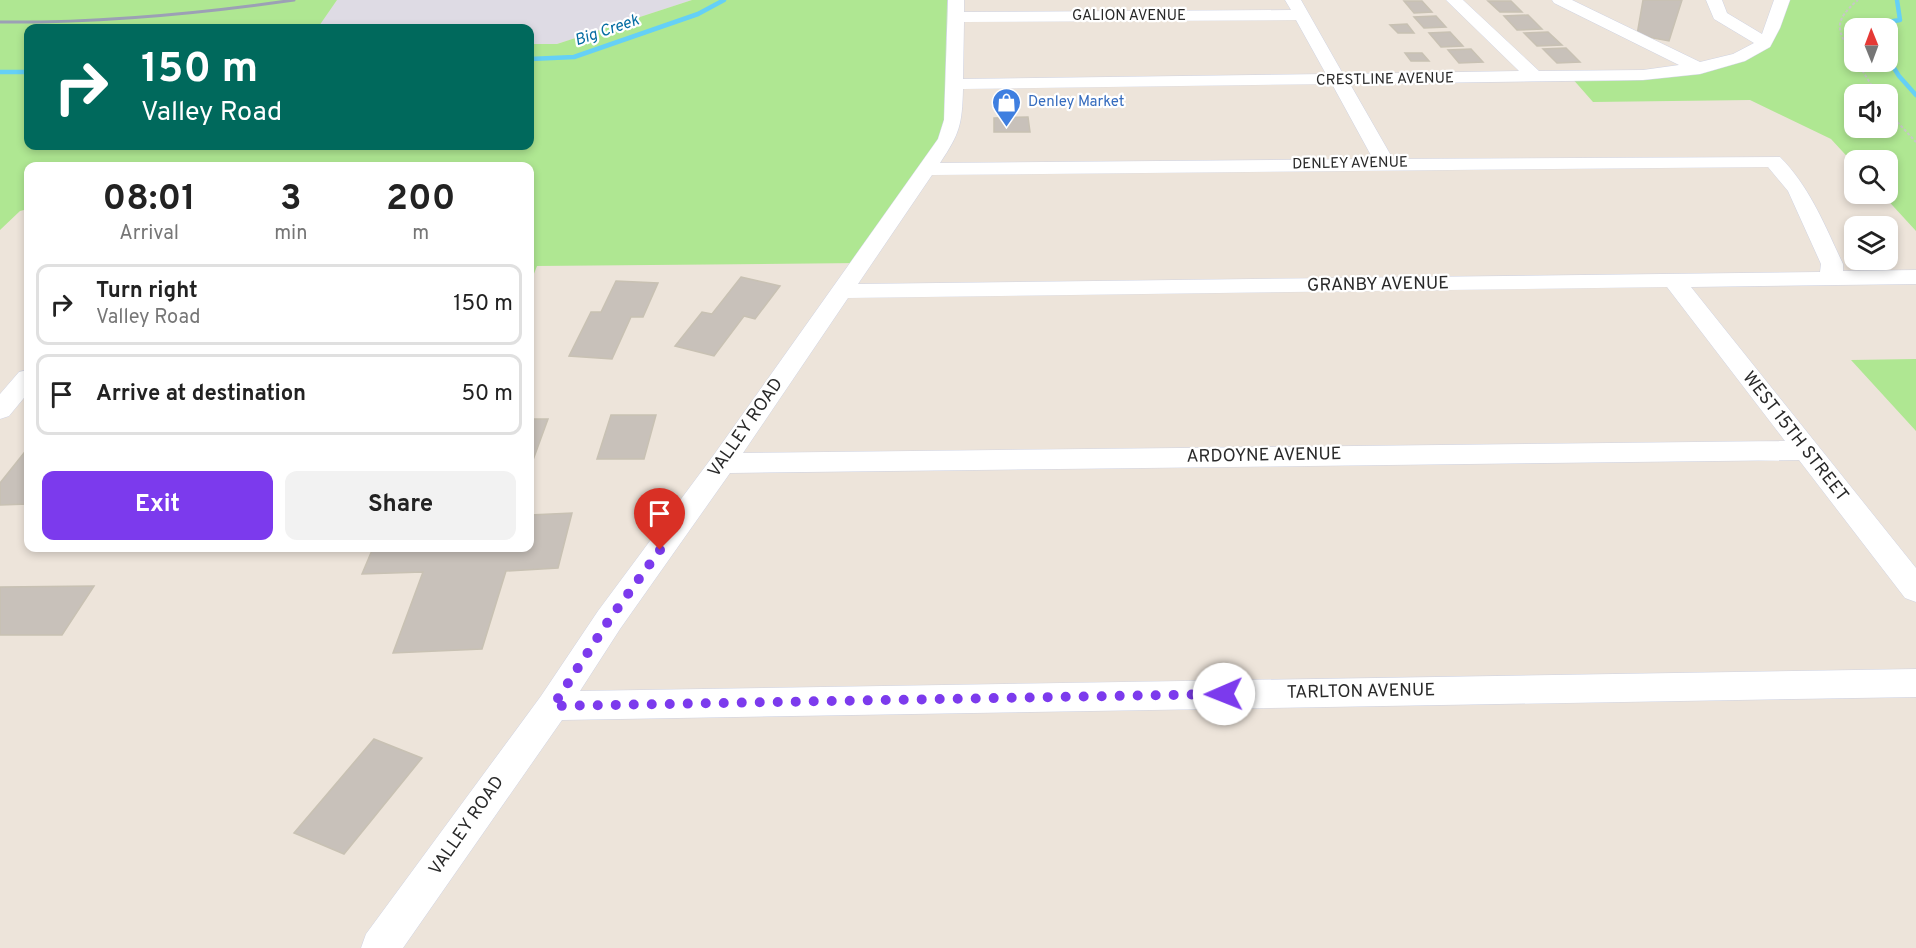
<!DOCTYPE html>
<style>
:root{--surface:#fff;--page:#f2f2f2;--text:#222;--muted:#767676;--line:#e0e0e0;--accent:#7c3aed}
body{margin:0;font-family:Overpass,sans-serif;background:var(--page);color:var(--text);height:100vh;display:flex;flex-direction:column;font-size:22px;white-space:nowrap}
*{box-sizing:border-box;margin:0}
p{font-size:20px;color:var(--muted)}
.icon{flex:none;width:33px;height:33px;fill:none;stroke:currentColor;stroke-width:2;stroke-linecap:round;stroke-linejoin:round}
.map{position:relative;flex:1;overflow:hidden}
.details{position:absolute;left:24px;top:162px;width:510px;height:390px;display:flex;flex-direction:column;background:var(--surface);border-radius:12px;box-shadow:0 3px 9px #0003}
.details>*{flex:none}
.top-card{position:absolute;left:24px;top:24px;width:510px;height:126px;border-radius:12px;box-shadow:0 3px 9px #0003;background:#00695c;color:#fff;overflow:hidden}
.needle{width:39px;rotate:359deg}
.controls{position:absolute;left:1844px;top:18px;display:grid;gap:12px}
.controls a{display:grid;place-items:center;width:54px;height:54px;border-radius:12px;background:var(--surface);box-shadow:0 3px 9px #0003;font-size:30px}
.pin{position:absolute;display:grid;place-items:center;width:51px;height:51px;color:#fff;margin:-62px -26px;border-radius:50% 50% 50% 0;rotate:-45deg;box-shadow:0 0 6px #0007}
.pin .icon{rotate:45deg}
.me{position:absolute;width:66px;margin:-33px;rotate:269deg;stroke-linejoin:round;filter:drop-shadow(0 0 4px #0008)}
.turn{display:flex;align-items:center;gap:21px;height:126px;padding:0 18px;font-size:27px}
.turn .icon{width:78px;height:78px;stroke-width:2.5}
.turn b{display:block;font-size:42px;line-height:51px}
.eta{display:flex;justify-content:space-evenly;align-items:center;height:102px;text-align:center}
.eta b{font-size:36px;font-weight:700;line-height:42px}
.cta{display:flex;gap:12px;margin-top:auto;padding:12px 18px}
.cta a{flex:1;height:69px;border-radius:12px;background:var(--accent);color:#fff;font-size:24px;font-weight:700;line-height:69px;text-align:center}
.cta a+a{background:var(--page);color:var(--text)}
ul{padding:0;list-style:none}
li{display:flex;align-items:center;gap:18px;height:81px;margin:0 12px 9px;padding:0 6px;border:3px solid var(--line);border-radius:12px}
li div{flex:1}
li b{display:block;font-size:22px}
li em{font-style:normal}
.map>svg:first-child{display:block}
</style>
<div class="map">
<svg width="1916" height="948" viewBox="0 0 1916 948">
<rect width="100%" height="100%" fill="#ede4da"/>
<path fill="#dedbe4" d="M337,0H692L557,44H530V28H333L318,26Z"/>
<path fill="#afe792" fill-rule="evenodd" d="M0,0H337L319,26L333,28H28V146H530V44H557L692,0H956L953,120L860,263L537,266L530,284V166H28V209L20,211L0,230Z
M1782,0H1916V231L1882,194H1887V160H1854V164L1831,139L1750,100L1593,102L1571,77L1700,69L1764,42ZM1854,28H1887V62H1854ZM1854,94H1887V128H1854Z
M1916,359V431L1851,360Z"/>
<g fill="none" stroke-linecap="round" stroke-linejoin="round">
<path stroke="#65d0f6" stroke-width="4.5" d="M1869,28L1870,25L1900,20L1897,0
M1887,57L1899,76L1916,95
M530,59L574,57L698,14L724,0
M0,72H28"/>
</g>
<path fill="#c8c1ba" stroke="#c8c1b3" stroke-width="1.5" d="M1643,0H1682L1669,41L1637,35Z
M1404,1H1422L1432,12L1414,13Z
M1488,1H1511L1522,12H1500Z
M1528,15L1542,29L1517,30L1504,16Z
M1436,16L1446,27L1424,28L1414,17Z
M1407,24L1414,33H1398L1390,25Z
M1450,32L1463,46L1441,47L1429,33Z
M1548,32L1562,45L1537,46L1524,33Z
M1566,48L1580,62L1557,63L1543,49Z
M1471,49L1483,62L1459,63L1448,50Z
M1405,53H1422L1429,61H1411Z
M1028,117L1030,132H994V118Z
M741,277L780,286L755,319L744,316L714,356L675,346L702,312L712,314Z
M616,281L658,283L643,317H631L612,359L569,356L591,312H601Z
M611,415H656L644,459H597Z
M530,419H548L533,460H530Z
M28,448V504L0,505V483Z
M572,513L558,568L506,571L482,649L393,653L423,572L362,574L373,548H530V515Z
M94,586L62,635H0V587Z
M374,739L422,758L344,854L294,833Z"/>
<g fill="none" stroke-linecap="round" stroke-linejoin="round">
<defs>
<path id="minor" d="M948,0H964V12L1291,10L1285,0H1301L1343,74L1519,71L1446,0H1463L1539,71L1643,70L1679,65L1554,3L1552,0H1572L1700,62L1733,54L1754,43L1714,19L1706,0H1722L1727,13L1762,34L1774,0H1790L1780,28L1770,47L1745,61L1700,74L1643,80L1350,84L1393,159L1780,157C1810,187 1825,226 1843,264V271L1916,270V284L1691,287L1916,568V602L1905,598L1799,460L730,473L620,629L580,691L1916,669V697L562,720L403,948H361L366,934L541,696L598,611L713,456L938,139L944,120ZM1296,20L1326,74L963,79L964,22ZM1332,84L1373,159L940,163C960,133 962,125 963,89ZM1768,167L1788,191L1821,264L1820,272L858,284L932,175ZM1667,287L1785,441L743,453L848,298Z
M28,370V393L9,416L0,419V394L19,372Z"/>
</defs>
<use href="#minor" stroke="#cfd3e3" stroke-width="1"/>
<path stroke="#c7c7c7" stroke-width="2" stroke-dasharray="3 2" stroke-linecap="butt" d="M1854,57C1837,31 1832,22 1858,0
M1857,62L1877,94
M1887,111L1916,142"/>
<use href="#minor" fill="#fff" fill-rule="evenodd"/>
<path stroke="#9ca0b5" stroke-width="3" d="M0,22C99,23 196,14 294,0"/>
</g>
<g fill="none" stroke-linecap="round" stroke-linejoin="round">
<path stroke="#7c3aed" stroke-width="10" stroke-dasharray="0 18" d="M660,550L609,620L553,706L1224,694"/>
</g>
<defs>
<symbol id="shop-pin" viewBox="-11 -11 22 30"><path d="M0 17L-7.5 6A9.5 9.5 0 1 1 7.5 6Z" fill="#3f7fe0" stroke="#fff"/><path d="M-5-2.5h2.3a2.7 3.5 0 0 1 5.4 0H5L5.5 6h-11ZM-1.5-2.5h3a1.5 2.3 0 0 0-3 0Z" fill="#fff"/></symbol>
</defs>
<g fill-rule="evenodd">
<use href="#shop-pin" x="990" y="86" width="33" height="45"/>
</g>
<g text-anchor="middle" dominant-baseline="central" stroke-width="4.5" stroke-linejoin="round" paint-order="stroke">
<g font-size="15" fill="#292929" stroke="#fff">
<text x="1129" y="16">GALION AVENUE</text>
<text transform="translate(1385 80) rotate(-1)">CRESTLINE AVENUE</text>
<text transform="translate(1350 164) rotate(-1)">DENLEY AVENUE</text>
</g>
<g font-size="15" fill="#366cbe" stroke="#fff" text-anchor="start">
<text x="1028" y="102">Denley Market</text>
</g>
<g font-size="16" font-style="italic" fill="#046ca2" stroke="#fff">
<text transform="translate(607 31) rotate(-19)">Big Creek</text>
</g>
<g font-size="18" fill="#292929" stroke="#fff">
<text transform="translate(1378 285) rotate(-1)">GRANBY AVENUE</text>
<text transform="translate(746 428) rotate(-55)">VALLEY ROAD</text>
<text transform="translate(1795 437) rotate(52)">WEST 15TH STREET</text>
<text transform="translate(1264 456) rotate(-1)">ARDOYNE AVENUE</text>
<text transform="translate(1361 692) rotate(-1)">TARLTON AVENUE</text>
<text transform="translate(467 826) rotate(-55)">VALLEY ROAD</text>
</g>
</g>
</svg>
<div class="controls">
<a><svg class="needle" viewBox="-14 -14 28 28"><path d="M0-13l5 13h-10z" fill="#e53935"/><path d="M0 13l5-13h-10z" fill="#767676"/></svg></a>
<a><svg class="icon" aria-label="sound" viewBox="0 0 24 24"><path d="M4 9h4l5-4v14l-5-4H4zM17 9q2 3 0 6"/></svg></a>
<a><svg class="icon" aria-label="search" viewBox="0 0 24 24"><circle cx="10" cy="10" r="6"/><path d="M15 15l6 6"/></svg></a>
<a><svg class="icon" aria-label="layers" viewBox="0 0 24 24"><path d="M12 4l9 5-9 5-9-5zM3 14l9 5 9-5"/></svg></a>
</div>
<div class="pin" style="left:660px;top:550px;background:#d93025"><svg class="icon" aria-label="arrive" viewBox="0 0 24 24"><path d="M6 21V4h12l-3 4 3 4H6"/></svg></div>
<svg class="me" style="left:1224px;top:694px" viewBox="-20 -20 40 40"><circle r="19" fill="#fff"/><path d="M0-13L10 11 0 6-10 11z" fill="#7c3aed"/></svg>
<div class="top-card">
<div class="turn"><svg class="icon" aria-label="right" viewBox="0 0 24 24"><path d="M7 20v-9h11M14 6l5 5-5 5"/></svg><div><b>150 m</b>Valley Road</div></div>
</div>
<section class="details">
<div class="eta">
<div><b>08:01</b><p>Arrival</p></div>
<div><b>3</b><p>min</p></div>
<div><b>200</b><p>m</p></div>
</div>
<ul>
<li><svg class="icon" aria-label="right" viewBox="0 0 24 24"><path d="M7 20v-9h11M14 6l5 5-5 5"/></svg><div><b>Turn right</b><p>Valley Road</p></div><em>150 m</em></li>
<li><svg class="icon" aria-label="arrive" viewBox="0 0 24 24"><path d="M6 21V4h12l-3 4 3 4H6"/></svg><div><b>Arrive at destination</b></div><em>50 m</em></li>
</ul>
<div class="cta"><a>Exit</a><a>Share</a></div>
</section>
</div>
